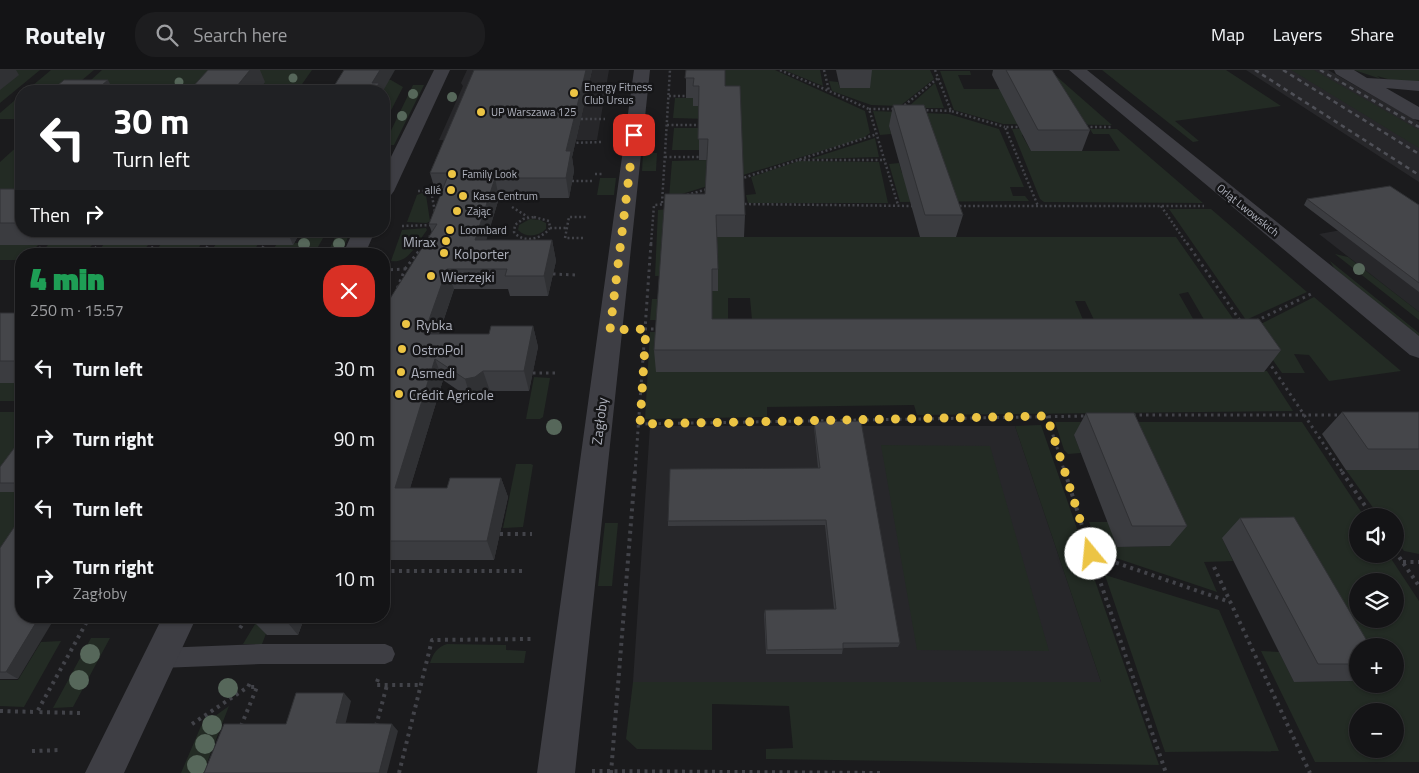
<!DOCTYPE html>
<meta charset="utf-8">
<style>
:root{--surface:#141416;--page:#1d1d1f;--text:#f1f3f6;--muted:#9d9ea1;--line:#333335}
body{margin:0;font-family:"Titillium Web",sans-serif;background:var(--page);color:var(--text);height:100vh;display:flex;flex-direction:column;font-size:19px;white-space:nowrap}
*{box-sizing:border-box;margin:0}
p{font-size:16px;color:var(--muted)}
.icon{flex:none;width:28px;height:28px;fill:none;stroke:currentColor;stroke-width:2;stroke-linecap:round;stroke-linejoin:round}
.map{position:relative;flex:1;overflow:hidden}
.drawer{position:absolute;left:15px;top:178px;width:375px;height:375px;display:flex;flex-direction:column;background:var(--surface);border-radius:20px;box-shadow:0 1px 4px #0004,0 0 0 1px var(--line)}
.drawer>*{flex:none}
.top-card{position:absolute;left:15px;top:15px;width:375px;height:152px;border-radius:20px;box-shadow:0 1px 4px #0004,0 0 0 1px var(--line);background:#202124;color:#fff;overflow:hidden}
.fabs{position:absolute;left:1349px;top:438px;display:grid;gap:10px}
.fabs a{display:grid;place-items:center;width:55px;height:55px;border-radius:50%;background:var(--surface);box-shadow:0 1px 4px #0004,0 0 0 1px var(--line);font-size:25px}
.pin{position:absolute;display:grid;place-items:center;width:42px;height:42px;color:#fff;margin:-21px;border-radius:10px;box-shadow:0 2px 8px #0006}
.me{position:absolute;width:55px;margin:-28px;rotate:343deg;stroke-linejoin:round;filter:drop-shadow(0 0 4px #0008)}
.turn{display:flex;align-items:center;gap:18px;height:105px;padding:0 15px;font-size:22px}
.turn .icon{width:65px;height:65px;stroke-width:2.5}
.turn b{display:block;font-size:35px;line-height:42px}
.then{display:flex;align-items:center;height:48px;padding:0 15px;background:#0003;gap:10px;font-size:19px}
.round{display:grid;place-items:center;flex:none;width:52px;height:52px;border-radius:20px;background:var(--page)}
.summary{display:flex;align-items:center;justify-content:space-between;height:85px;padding:0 15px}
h1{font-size:30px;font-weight:800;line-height:38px;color:#1e9e55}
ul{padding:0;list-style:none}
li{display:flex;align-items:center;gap:15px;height:70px;padding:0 15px}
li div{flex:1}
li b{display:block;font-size:19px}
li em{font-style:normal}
header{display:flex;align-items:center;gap:30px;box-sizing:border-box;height:70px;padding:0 25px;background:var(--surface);border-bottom:1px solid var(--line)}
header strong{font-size:24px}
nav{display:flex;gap:28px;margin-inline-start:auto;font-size:18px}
.search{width:350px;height:45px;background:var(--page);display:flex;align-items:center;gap:12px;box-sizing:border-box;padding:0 18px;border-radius:20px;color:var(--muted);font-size:19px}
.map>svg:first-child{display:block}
</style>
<header>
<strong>Routely</strong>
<div class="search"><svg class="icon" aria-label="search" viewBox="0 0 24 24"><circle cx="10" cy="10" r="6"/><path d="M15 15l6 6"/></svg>Search here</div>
<nav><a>Map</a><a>Layers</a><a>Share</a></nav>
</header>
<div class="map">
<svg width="1419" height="703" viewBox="0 0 1419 703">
<rect width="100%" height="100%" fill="#1b1b1d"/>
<path fill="#27272a" d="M467,0H609L597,70H439L463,16L461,13Z
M1246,0H1328L1419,52V112Z
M1419,146V242L1319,164Z
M650,356H1015L1101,612H633Z"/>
<path fill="#232b24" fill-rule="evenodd" d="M0,0H40L0,33Z
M51,0H94L69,21H26Z
M102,0H219L201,21H79Z
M229,0H312L300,17H334L331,21H210Z
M724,0H775L865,41L870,63L863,68L669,128L672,91L708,90L724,36Z
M784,0H820L823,16Z
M864,0H930L934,9L900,36L871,35L832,21L829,11L838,12L840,18H869Z
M1102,0H1226L1281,36L1175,51L1199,71L1193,72Z
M1291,0H1314L1419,60V78Z
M1354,0H1419V13L1391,10L1377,6L1381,9Z
M940,1H970L971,5H958L964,19H1044L1055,5L1112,55L1003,54L954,40Z
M351,10H391L403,17L384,54V34L386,29H384V21H340Z
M935,13L944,38H907Z
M413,15H424L394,75H384Z
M21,25V49H0V43Z
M675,28H694L693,36H709L708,49L673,48Z
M873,41L949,44L999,59L1024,117H1010L1013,126H1025L1029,131L900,132L889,94L899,93L902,103H935L889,56L891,64L880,65Z
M674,58H708V80H672Z
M1034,58L1022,65L1031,81H1120L1109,64H1093L1090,59H1117L1203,133L1044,132L1040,129L1012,59Z
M875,68L879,87L810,89Z
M21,73V120H0V92Z
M643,83H657L656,101H642Z
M799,91L879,92L888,133H748L746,125L756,124L751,107Z
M600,108H616L614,125H597Z
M422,123L426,125L430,151L427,153L407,152L417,125Z
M685,138L665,167H1176L1236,253H1206L1188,222L1179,224L1196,254H1096L1085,231H1075L1084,252L752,250L750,228H728V251L650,250L652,229H711L712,221L718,220L717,205L655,206L658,140Z
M1169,139H1211L1307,222L1246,250Z
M530,149L540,150L546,153V159C538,167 526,168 518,160L519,155Z
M426,158L427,160C417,173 409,194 391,191L402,160Z
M305,161H327L314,184H269L277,174L298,173Z
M338,161H351L340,184H327Z
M104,174L148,175L141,184H96Z
M161,174H201L195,184H153Z
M216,174H258L252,184H209Z
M0,175H38L30,184H21V190H0Z
M48,175H92L84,184H40Z
M1335,184L1348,187L1419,242V250Z
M1330,191L1419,263V267L1334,198Z
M1314,227L1401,301L1329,311L1309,285L1294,284L1305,303H1282L1251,259Z
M650,262H681L658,271L656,301H1267L1293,341L917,345L914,335L767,337V347L645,349Z
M534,307L550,308L543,347L540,349H526Z
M0,312H21V331H0Z
M0,342H21V470L0,502Z
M1055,352H1302L1364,446H1358V484H1388L1419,531V692H1315L1261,581L1279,582L1294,612L1353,611L1222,468L1233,491L1204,492L1217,522L1107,485L1097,472L1089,452H1108L1118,477L1170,476L1121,364L1074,365L1081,383L1068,384L1064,380ZM1358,511H1395V549H1358ZM1358,576H1395V614H1358ZM1358,641H1395V679H1358Z
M1041,355L1159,695L766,689V679L793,678L789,636L712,634V680L637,679L626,669L633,612H1101L1015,356Z
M881,375L990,376L1049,581L917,580Z
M516,394H531L533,395L523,457L503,458Z
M1346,400H1419V484L1404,481L1395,469V446H1379Z
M605,453H618L612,516H598Z
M1105,505L1219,540L1279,681L1165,682Z
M260,546H273L262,574H243Z
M91,568H110L73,637L53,638Z
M61,571L24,637L0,636V610H18L41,572Z
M447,574L506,575V580L526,581L524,593H430C433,584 437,577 447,574Z
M229,636L203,703H181L201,656Z"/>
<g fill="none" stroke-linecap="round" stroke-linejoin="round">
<path stroke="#424349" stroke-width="2.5" stroke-dasharray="2 2.5" stroke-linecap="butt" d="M780,0L829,21
M824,0L829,21L869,39L898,135
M935,0L951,41L1005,57
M669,26H686
M901,38L938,8
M869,39H896
M922,40L951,41
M581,49H605
M667,55H699
M1022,57H1005L1038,136
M1086,57H1112
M572,73L601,72
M665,87H699
M799,90H885
M595,104H604
M740,109L877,64
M572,111H594
M418,121H431L435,142
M431,121L434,112
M687,125L708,119
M662,133L670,0
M740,134L914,136
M955,136H1204
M1161,136L1187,174
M512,137L528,147
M534,147L549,151L550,158C542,169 523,174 514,162L515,155L523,149Z
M402,156L433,155
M550,158H567
M583,168H565L569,147H587
M424,174L430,166
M651,174L654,135L667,134"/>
<path stroke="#424349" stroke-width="3" stroke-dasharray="2.5 4" stroke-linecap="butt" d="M1187,173L1241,252
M35,184L43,175
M91,184L98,175
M148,184L155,174
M203,184L209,174
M259,184L265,174
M405,199L425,173
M384,200L405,199L397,219
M553,204L576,205
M1256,251L1311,224
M638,259H659
M1268,291L1343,403
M533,303H559
M1133,345H1344
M1047,346L1065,403
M639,354L1086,346
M635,403L651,173"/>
<path stroke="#424349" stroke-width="4" stroke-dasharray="3 4.5" stroke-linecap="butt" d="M1065,402L1091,484L1230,532
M1342,402L1372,446
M500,464H532
M1395,481L1419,516
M1091,485L1166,703
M1403,492H1419
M1214,497L1310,703
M384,501H526
M240,558L248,546
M378,609L376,615H421
M0,641L37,642
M80,643L37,642L90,546
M192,654L248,617L251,611
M241,656L257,617H248
M376,656L387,615
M32,681L61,680
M592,701L881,703
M399,703L432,570L532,569
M611,703L635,402"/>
<path fill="#3e3e44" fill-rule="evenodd" d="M261,574H385L392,577L395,584L392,591L385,594H261L160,598L153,595L150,588L153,581L160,578Z"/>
<path fill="#3e3e44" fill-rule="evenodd" d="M634,0H650L575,703H537Z
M1069,0H1087L1419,266V288L1410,285Z
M1334,0H1354L1367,8L1419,11V21L1386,18L1419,37V50L1413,49L1336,4Z"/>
<path fill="#3e3e44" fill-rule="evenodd" d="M434,0H450L394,121L391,125L384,127V101Z
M353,161H375L365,184H343Z
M163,546H197L124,703H85Z"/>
<path stroke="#4f5057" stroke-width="2.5" stroke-dasharray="4.5 4" stroke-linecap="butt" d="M1255,0L1419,105
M1283,0L1419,84
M1320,0L1419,57"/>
</g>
<g fill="#56675a">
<circle cx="293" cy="8" r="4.5"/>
<circle cx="179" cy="12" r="4.5"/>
<circle cx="413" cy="24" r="5"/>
<circle cx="452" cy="27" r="5"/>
<circle cx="402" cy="46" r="5"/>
<circle cx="304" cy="174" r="6"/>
<circle cx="339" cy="174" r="6"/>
<circle cx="1359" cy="199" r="6"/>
<circle cx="554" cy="357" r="8"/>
<circle cx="90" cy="584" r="10"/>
<circle cx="79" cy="610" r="10"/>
<circle cx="228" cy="618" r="10"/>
<circle cx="212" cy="655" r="10"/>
<circle cx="205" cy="674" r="10"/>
<circle cx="197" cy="695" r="10"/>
</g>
<path fill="#3b3c40" d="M474,0H592L572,87L574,101L569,128H499L486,170H552L556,191L548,226H510L508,219H454L439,264H489L533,256L538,277L529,321H490L481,327L471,329L443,310L410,418H447L501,408L508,427L494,490H384V251L432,163L429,154L441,123H436L430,103Z
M686,0L725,16L745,145L744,167H717L718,199V221H712V249L1281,280L1264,302H656L654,280L705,124L707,90H699V36H693V28H686Z
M836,0H872L870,18H840Z
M993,0H1052L1090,60L1082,81H1031L992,5Z
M893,35L963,145L956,167H920L889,56Z
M21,47V65L14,54Z
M0,119H21V161H301L293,175H0Z
M1307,129L1419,135V222L1304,135Z
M0,243H21V313H0Z
M1342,342H1419V400H1346L1322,364Z
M1086,343L1187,456L1170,476L1117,477L1074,365Z
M814,352L900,573L898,577L843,578L842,584H766L764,544L765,540L834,539L825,455L668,456V451L818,398L814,357Z
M21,369V422H0V397Z
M1240,448L1358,576V609L1353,611L1294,612L1222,468Z
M0,478L18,609H0Z
M305,546L298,565H267L250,548Z"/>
<path fill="#303134" d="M0,0H16L19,5L0,20Z
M250,0H260L265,12L259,21H233Z
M380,0H395L383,21H375L372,13Z
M586,0H592L572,87L574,101L569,128L566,108V81Z
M108,10L114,21H95Z
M495,108L499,128L480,191L475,170Z
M287,161H301L293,175Z
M552,170L556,191L548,226L544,206Z
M447,199L454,219L432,284L424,264Z
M533,256L538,277L529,321L524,301Z
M435,289L443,310L404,438L395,418Z
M483,301L490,321L481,327L471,329L465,309Z
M501,408L508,427L494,490L487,471Z
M40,546H56L18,609L6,602Z
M284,546H305L298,565L283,547Z
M344,623L351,631L344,660L336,653Z
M392,654L398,661L387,703H379Z"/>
<path fill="#45464a" stroke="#303134" d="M208,0H250L233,21H189Z
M344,0H380L372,13H379L375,21H331Z
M474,0H586L566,81H571L566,108H495L475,170H552L544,206H505L507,199H447L424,264H489L491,256H533L524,301H483L475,307L465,309L435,289L395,418H447L450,408H501L487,471H384V251L386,235L437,154H429L449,103H430Z
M686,0H725V16H740L745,145H716L718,199H712V249H1259L1281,280H654L665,124H705L708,69H698L699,16H693L694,8H685Z
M1006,0H1052L1090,60H1038Z
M64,10H108L95,21H51Z
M893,35H924L963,145H925Z
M21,47V54H14Z
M1390,116L1419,135V213L1307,129Z
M0,119H21V153H0Z
M0,243H21V291H0Z
M1342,342H1419V379H1368Z
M1086,343H1134L1187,456H1132Z
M861,351L900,573H843V579L767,580L765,540L836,539L826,450L668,451L670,399L820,398L814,352Z
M21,369V413H0V397Z
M21,447V546H40L6,602H0V478Z
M1294,447L1370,576H1358V594H1318L1240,448Z
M251,546H284L283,547L250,548Z
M296,623H344L336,653L392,654L379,703H204L224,654H286Z"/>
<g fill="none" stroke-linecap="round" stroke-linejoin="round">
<path stroke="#ecc444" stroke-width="9" stroke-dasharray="0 16.2" d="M634,65L610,260L646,259L640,354L1047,346L1091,484"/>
</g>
<g fill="#ecc444" stroke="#161618" stroke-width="2">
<circle cx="574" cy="23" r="5"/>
<circle cx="481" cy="42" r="5"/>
<circle cx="452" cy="104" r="5"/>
<circle cx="451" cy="120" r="5"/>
<circle cx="463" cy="126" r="5"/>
<circle cx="457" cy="141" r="5"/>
<circle cx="450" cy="160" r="5"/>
<circle cx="446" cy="171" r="5"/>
<circle cx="444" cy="183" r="5"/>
<circle cx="431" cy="206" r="5"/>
<circle cx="406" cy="254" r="5"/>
<circle cx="402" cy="279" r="5"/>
<circle cx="401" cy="302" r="5"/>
<circle cx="399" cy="324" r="5"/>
</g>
<g text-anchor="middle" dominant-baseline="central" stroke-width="5" stroke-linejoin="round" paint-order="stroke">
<g font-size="11" fill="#aeb1bc" stroke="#161618" text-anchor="start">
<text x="584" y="17">Energy Fitness<tspan x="584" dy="13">Club Ursus</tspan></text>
<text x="491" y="42">UP Warszawa 125</text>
<text x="462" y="104">Family Look</text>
<text x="441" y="120" text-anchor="end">allé</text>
<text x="473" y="126">Kasa Centrum</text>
<text x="467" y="141">Zając</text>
<text x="460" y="160">Loombard</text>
</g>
<g font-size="11" fill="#aeb1bc" stroke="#161618">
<text transform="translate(1248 140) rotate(39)">Orląt Lwowskich</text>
</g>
<g font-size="14" fill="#aeb1bc" stroke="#161618" text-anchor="start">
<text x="436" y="171" text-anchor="end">Mirax</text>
<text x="454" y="183">Kolporter</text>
<text x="441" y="206">Wierzejki</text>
<text x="416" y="254">Rybka</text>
<text x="412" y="279">OstroPol</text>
<text x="411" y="302">Asmedi</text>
<text x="409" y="324">Crédit Agricole</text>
</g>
<g font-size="14" fill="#aeb1bc" stroke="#161618">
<text transform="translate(599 351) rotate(-83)">Zagłoby</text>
</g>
</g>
</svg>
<div class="fabs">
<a><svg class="icon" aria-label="sound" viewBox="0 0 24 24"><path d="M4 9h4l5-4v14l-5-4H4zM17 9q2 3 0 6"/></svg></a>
<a><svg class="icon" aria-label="layers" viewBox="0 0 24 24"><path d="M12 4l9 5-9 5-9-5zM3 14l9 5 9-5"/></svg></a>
<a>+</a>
<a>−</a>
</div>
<div class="pin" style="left:634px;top:65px;background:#d93025"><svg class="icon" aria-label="arrive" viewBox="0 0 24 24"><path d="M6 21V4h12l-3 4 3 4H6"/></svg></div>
<svg class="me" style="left:1091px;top:484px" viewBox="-20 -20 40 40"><circle r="19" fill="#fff"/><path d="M0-13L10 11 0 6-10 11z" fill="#ecc444"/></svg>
<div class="top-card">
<div class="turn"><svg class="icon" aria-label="left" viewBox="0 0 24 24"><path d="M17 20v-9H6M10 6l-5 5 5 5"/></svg><div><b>30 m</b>Turn left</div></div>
<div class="then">Then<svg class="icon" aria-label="right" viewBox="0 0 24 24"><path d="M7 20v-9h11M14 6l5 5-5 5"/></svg></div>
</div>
<section class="drawer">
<div class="summary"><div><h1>4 min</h1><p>250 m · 15:57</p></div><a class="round" style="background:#d93025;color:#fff"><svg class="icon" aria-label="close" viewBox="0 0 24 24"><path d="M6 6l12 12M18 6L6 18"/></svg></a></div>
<ul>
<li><svg class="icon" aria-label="left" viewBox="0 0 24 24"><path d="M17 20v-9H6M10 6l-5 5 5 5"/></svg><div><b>Turn left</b></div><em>30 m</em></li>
<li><svg class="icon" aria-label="right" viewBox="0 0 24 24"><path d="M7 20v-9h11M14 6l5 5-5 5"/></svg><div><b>Turn right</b></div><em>90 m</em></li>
<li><svg class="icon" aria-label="left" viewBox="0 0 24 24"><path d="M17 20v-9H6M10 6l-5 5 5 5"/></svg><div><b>Turn left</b></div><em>30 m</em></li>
<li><svg class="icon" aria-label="right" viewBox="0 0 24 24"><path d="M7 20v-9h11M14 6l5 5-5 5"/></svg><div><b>Turn right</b><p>Zagłoby</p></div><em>10 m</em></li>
</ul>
</section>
</div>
